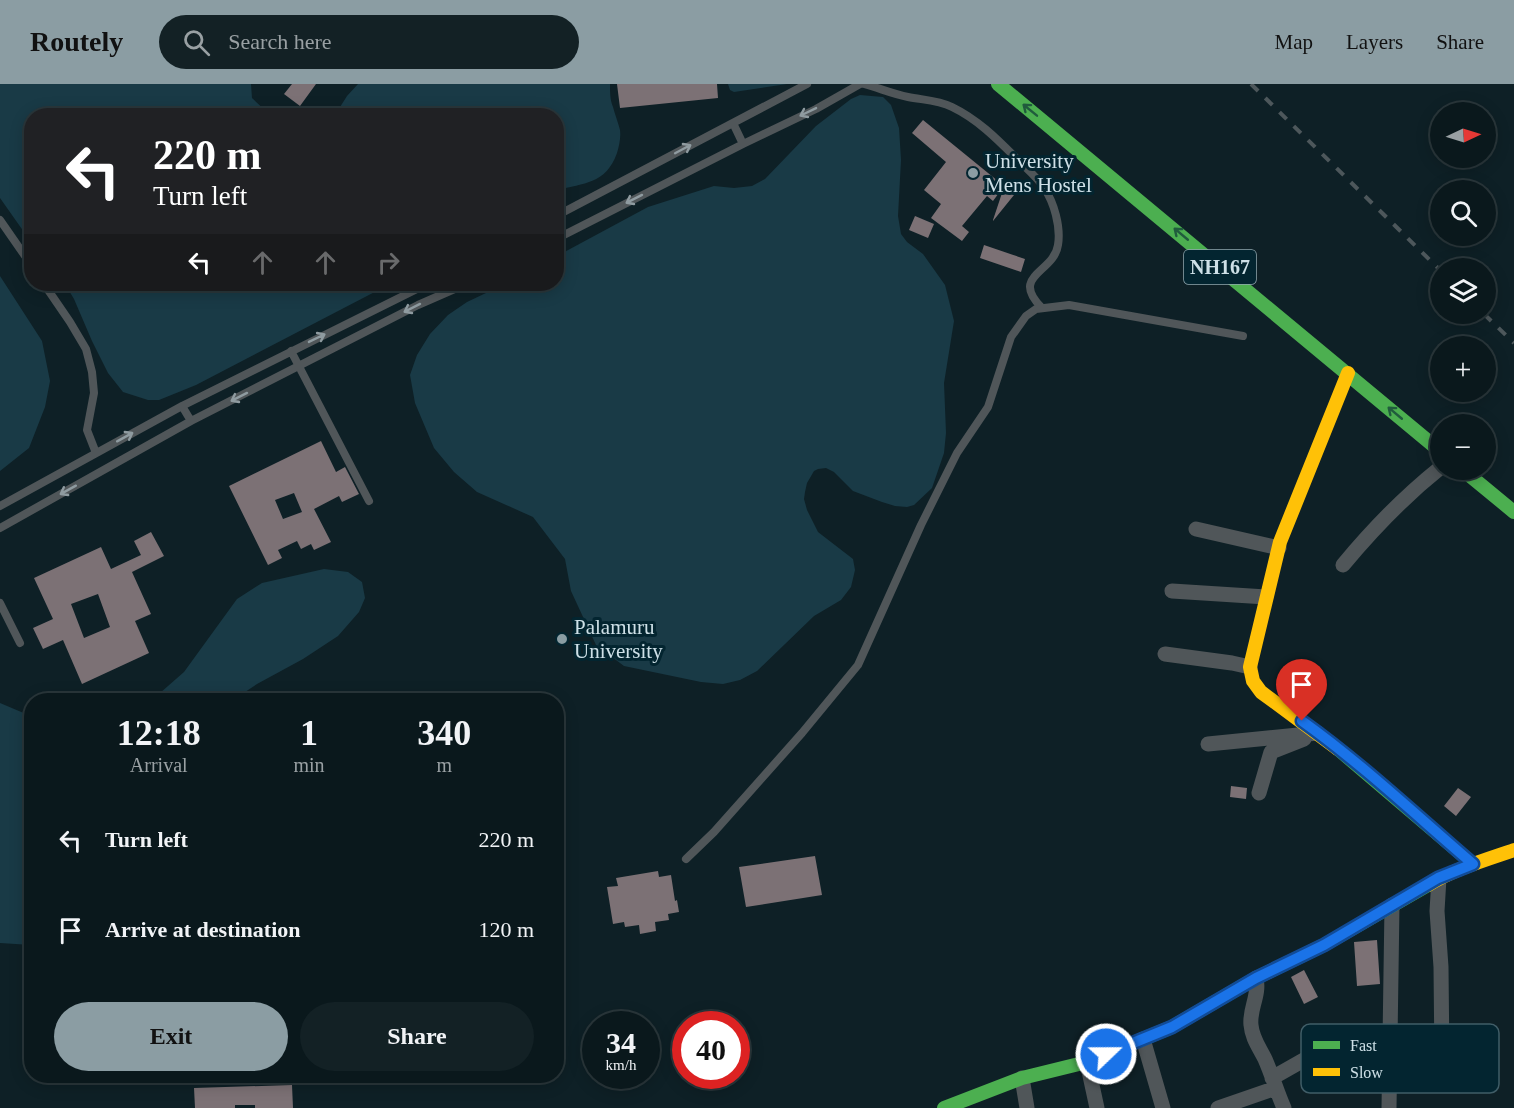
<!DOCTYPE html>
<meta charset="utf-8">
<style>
:root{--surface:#0a181c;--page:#132125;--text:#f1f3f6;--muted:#99a0a3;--line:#2a373b;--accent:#8b9da3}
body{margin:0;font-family:"Times New Roman",serif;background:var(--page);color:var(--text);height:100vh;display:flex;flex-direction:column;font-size:22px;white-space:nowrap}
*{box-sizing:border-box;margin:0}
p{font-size:20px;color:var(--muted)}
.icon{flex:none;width:33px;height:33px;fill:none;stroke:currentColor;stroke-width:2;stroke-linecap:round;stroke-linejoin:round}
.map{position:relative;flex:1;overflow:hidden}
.panel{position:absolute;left:24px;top:609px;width:540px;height:390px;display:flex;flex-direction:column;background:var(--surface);border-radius:24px;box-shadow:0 3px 15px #0003,0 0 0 2px var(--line)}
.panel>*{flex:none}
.hud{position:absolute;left:24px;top:24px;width:540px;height:183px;border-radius:24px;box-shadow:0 3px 15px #0003,0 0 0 2px var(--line);background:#202124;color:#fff;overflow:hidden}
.needle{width:39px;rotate:86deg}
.tools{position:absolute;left:1430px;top:18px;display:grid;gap:12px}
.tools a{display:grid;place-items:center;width:66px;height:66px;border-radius:50%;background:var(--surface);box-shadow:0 3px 15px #0003,0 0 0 2px var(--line);font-size:30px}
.speed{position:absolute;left:582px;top:927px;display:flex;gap:12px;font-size:30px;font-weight:700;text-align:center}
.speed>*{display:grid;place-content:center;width:78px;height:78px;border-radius:50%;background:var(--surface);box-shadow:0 3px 15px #0003,0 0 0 2px var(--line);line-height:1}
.speed small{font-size:15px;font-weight:400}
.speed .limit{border:9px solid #d22;background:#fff;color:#111}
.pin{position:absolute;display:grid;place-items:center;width:51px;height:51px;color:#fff;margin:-62px -26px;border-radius:50% 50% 50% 0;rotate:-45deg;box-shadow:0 0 6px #0007}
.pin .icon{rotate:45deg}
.me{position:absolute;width:66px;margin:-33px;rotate:68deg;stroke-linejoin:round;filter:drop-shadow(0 0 4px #0008)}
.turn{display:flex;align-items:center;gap:21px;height:126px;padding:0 30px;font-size:27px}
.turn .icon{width:78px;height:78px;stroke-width:2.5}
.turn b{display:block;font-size:42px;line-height:51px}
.lanes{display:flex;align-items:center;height:57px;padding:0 30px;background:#0003;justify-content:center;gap:30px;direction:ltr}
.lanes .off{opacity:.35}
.eta{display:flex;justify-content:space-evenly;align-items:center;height:102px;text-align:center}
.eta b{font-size:36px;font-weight:700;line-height:42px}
.cta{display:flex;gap:12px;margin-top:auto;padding:12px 30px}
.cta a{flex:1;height:69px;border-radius:36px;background:var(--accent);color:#111;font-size:24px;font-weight:700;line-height:69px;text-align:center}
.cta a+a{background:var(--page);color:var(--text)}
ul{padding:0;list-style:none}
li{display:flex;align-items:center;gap:18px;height:90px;padding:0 30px}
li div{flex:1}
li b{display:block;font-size:22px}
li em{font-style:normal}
header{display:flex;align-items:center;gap:36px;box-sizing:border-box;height:84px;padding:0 30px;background:var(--accent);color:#111}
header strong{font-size:28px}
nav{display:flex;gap:33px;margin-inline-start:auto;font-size:21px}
.search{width:420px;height:54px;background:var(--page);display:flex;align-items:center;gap:15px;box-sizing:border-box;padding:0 21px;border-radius:33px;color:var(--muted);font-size:22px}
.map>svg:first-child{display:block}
</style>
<header>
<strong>Routely</strong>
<div class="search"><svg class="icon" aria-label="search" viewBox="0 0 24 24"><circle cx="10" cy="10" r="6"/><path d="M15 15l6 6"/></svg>Search here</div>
<nav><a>Map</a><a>Layers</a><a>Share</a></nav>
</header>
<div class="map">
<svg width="1514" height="1024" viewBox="0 0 1514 1024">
<rect width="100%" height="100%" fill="#0e2026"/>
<path fill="#193a46" d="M0,0H251L252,14L270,31L32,32L31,158L0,114Z
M358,0H610C610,8 610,16 613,23C615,31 618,38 620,46C621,54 619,62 617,69C606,100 584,99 557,106L556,32L335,31L347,12Z
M728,0H787L734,8L730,6Z
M860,11L883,13L891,21L899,44L901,76L898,132L901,150L907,158L923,170L945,201L954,237L944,299L946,349L944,369L932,404L914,421L907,423L895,422L882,418L853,407L834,388L826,384L818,385L814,387L807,399L805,408L804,415L807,426L818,448L853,475L855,486L851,503L841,516L814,532L757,587L740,596L723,600L701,598L624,582L596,561L571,507L565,475L533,433L477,408L454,388L434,364L415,319L410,291L417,271L430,250L448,231L467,218L505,200H556L557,172L648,123L714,102L734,104L752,102L765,95L816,42L851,15Z
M0,192L42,257L50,297L45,323L29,364L0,387Z
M65,200H390L196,301L159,316H148L123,308L108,289L92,257L74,215Z
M324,485L348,488L362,498L365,514L359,528L338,552L303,575L257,600L233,616H146L160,609L184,588L237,515L262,499Z
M0,619L26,630L31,631V861L0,859Z"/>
<path fill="#7c7175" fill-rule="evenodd" d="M292,0H316L300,22L284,10Z
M617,0H717L718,14L620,24Z
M923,36L1004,102L993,117L987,112L962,142L969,148L962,157L931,134L941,120L924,106L946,78L912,49Z
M1004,103L1014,111L993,137V136Z
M915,132L934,140L928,154L909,146Z
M984,161L1025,175L1021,188L980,174Z
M321,357L336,388L345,383L359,410L342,418L339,412L314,425L331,458L314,466L311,460L301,465L297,457L278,466L282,474L268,481L229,402ZM294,409L302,428L283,435L275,416Z
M151,448L164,472L132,488L151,530L135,537L149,569L82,600L63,556L43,565L33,544L53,535L34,494L101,463L111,485L141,471L134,457ZM98,510L110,543L84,554L71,520Z
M1231,702L1247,704L1246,715L1230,713Z
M1458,704L1471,713L1456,732L1444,722Z
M815,772L822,811L746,823L739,783Z
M658,787L659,793L671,791L675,817L677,816L679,828L668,830L669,836L655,838L656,847L640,850L639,841L625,843L624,838L613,840L607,803L618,802L616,794Z
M1377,856L1380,900L1357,902L1354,858Z
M1304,886L1318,913L1304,920L1291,893Z
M292,1001L293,1024H255V1021H235V1024H195L194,1004Z"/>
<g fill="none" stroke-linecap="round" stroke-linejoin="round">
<path stroke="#505659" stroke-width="8" d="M864,0C879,4 893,10 908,13C923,16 938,16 952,23C979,36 999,57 1019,77C1028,86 1038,94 1044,104C1054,118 1061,143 1058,161C1054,189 1009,191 1042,224
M733,39L743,60
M556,132L807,0
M0,136L32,182
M556,155L743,60L816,25L860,0
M44,200L70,238L86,265L92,288L94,309L87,346L96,369
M291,267L369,417
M182,322L191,337
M0,422L182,322L427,200
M0,444L191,337L418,221L466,200
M0,519L20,559
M686,775L714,748L802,649L858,581L921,441L957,369L988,323L1011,253L1026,232L1036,225L1069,221L1243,252"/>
<path stroke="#505659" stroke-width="15" d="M1196,445L1279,464
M1343,481C1372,446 1405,412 1440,384
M1172,507L1266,513
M1165,570L1232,579L1250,583
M1208,660L1318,649
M1259,709L1271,668L1304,655
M1439,794L1437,827L1441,883L1442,979
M1256,894C1260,911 1249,925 1251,941C1252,954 1259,963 1265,975C1272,991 1277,1008 1284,1024
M1143,955L1163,1024
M1087,978L1097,1024
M1022,994L1027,1024
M1272,994L1316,969L1344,955L1360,952H1390
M1218,1024L1276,1004
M1389,1024L1392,821"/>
<path stroke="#4caf50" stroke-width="14" d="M998,0L1440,367
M1463,386L1514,428
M1338,665L1473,780
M944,1024L1022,994L1087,978L1172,943L1256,894L1324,861L1428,801"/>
<path stroke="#ffc107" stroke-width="14" d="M1338,665L1261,608L1253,597L1250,583L1280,458L1348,289
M1428,801C1454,785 1485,776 1514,766"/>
<path stroke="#4d575b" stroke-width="4" stroke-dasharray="10 10" stroke-linecap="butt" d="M1251,0L1440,186
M1484,230L1514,259"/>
</g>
<defs><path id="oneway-shaft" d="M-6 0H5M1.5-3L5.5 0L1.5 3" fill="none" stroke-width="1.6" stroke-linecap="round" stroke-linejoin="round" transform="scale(1.5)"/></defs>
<g stroke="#205c3d">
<use href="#oneway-shaft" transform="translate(1030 26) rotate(-141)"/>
<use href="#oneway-shaft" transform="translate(1181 150) rotate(-140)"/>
<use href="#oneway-shaft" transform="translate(1395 329) rotate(-140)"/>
</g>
<g stroke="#8f9ba0">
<use href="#oneway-shaft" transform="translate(808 28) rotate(154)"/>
<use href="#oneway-shaft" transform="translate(683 65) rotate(-28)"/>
<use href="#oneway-shaft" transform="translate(634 115) rotate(153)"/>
<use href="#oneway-shaft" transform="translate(412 224) rotate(153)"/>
<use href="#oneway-shaft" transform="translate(317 254) rotate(-26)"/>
<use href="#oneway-shaft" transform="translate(239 313) rotate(153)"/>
<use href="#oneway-shaft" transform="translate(125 353) rotate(-29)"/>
<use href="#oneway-shaft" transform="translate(68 406) rotate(151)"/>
</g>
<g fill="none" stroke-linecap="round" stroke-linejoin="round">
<defs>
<path id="route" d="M1106,970L1172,943L1256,894L1324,861L1438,794L1473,780C1417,732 1362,680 1302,637"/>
</defs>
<use href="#route" stroke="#114b97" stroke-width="15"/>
<use href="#route" stroke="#1a73e8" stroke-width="10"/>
</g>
<g fill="#8b9da3" stroke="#032530" stroke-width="2">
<circle cx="973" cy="89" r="6"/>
<circle cx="562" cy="555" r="6"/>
</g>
<g text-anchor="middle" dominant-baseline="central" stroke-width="6" stroke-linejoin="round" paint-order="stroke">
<rect fill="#032530" stroke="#91a8b0" stroke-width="1.5" x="1184" y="166" width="72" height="34" rx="4.5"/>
<g font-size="20" font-weight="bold" fill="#cee0e7">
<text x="1220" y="183">NH167</text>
</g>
<g font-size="21" fill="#cee0e7" stroke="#032530" text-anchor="start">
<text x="985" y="77">University<tspan x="985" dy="24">Mens Hostel</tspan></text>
<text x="574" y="543">Palamuru<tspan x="574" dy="24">University</tspan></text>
</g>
</g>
<rect x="1301" y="940" width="198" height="69" rx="9" fill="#032530" stroke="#405d67" stroke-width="1.5"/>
<rect x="1313" y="957" width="27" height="8" fill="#4caf50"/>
<rect x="1313" y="984" width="27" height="8" fill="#ffc107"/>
<g font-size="16" fill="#cee0e7">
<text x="1350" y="967">Fast</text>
<text x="1350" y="994">Slow</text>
</g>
</svg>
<div class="tools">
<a><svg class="needle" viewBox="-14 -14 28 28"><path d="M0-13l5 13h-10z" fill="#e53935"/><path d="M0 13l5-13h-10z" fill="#99a0a3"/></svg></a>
<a><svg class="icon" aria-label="search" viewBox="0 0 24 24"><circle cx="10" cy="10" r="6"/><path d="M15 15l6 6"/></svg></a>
<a><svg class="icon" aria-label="layers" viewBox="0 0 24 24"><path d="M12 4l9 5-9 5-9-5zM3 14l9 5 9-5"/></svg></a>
<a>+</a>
<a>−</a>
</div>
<div class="speed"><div>34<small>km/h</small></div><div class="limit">40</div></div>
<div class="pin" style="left:1302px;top:637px;background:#d93025"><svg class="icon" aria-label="arrive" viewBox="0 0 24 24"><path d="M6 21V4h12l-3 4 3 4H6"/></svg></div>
<svg class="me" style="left:1106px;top:970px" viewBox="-20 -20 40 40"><circle r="17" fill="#1a73e8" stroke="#fff" stroke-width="3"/><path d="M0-11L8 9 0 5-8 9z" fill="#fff"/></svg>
<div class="hud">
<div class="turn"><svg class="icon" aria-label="left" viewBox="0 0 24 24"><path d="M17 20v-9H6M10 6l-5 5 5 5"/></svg><div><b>220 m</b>Turn left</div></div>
<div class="lanes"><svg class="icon" aria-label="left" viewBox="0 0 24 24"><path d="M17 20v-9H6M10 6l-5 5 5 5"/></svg><svg class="icon off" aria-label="ahead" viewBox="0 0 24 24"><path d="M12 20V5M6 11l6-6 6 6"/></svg><svg class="icon off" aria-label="ahead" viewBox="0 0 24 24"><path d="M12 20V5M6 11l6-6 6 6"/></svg><svg class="icon off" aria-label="right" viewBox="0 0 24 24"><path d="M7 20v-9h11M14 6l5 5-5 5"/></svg></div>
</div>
<section class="panel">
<div class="eta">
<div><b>12:18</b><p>Arrival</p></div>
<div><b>1</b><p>min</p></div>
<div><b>340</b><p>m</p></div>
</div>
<ul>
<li><svg class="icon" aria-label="left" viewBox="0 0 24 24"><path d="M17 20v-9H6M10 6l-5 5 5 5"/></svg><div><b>Turn left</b></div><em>220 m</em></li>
<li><svg class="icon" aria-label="arrive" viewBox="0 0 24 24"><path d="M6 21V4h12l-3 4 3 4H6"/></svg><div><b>Arrive at destination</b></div><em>120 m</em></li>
</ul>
<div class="cta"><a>Exit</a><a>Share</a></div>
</section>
</div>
